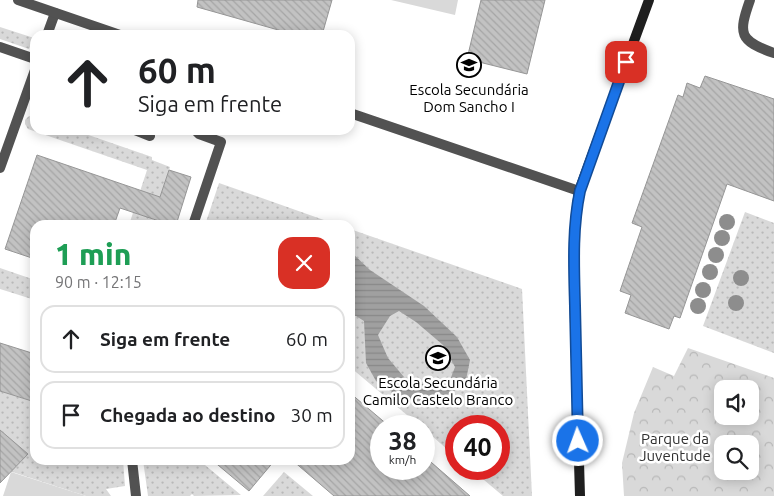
<!DOCTYPE html>
<html lang="pt">
<meta charset="utf-8">
<style>
:root{--surface:#fff;--page:#f2f2f2;--text:#202124;--muted:#757577;--line:#e0e0e0}
body{margin:0;font-family:Ubuntu,sans-serif;background:var(--page);color:var(--text);height:100vh;display:flex;flex-direction:column;font-size:19px;white-space:nowrap}
*{box-sizing:border-box;margin:0}
p{font-size:16px;color:var(--muted)}
.icon{flex:none;width:28px;height:28px;fill:none;stroke:currentColor;stroke-width:2;stroke-linecap:round;stroke-linejoin:round}
.map{position:relative;flex:1;overflow:hidden}
.details{position:absolute;left:30px;top:220px;width:325px;height:245px;display:flex;flex-direction:column;background:var(--surface);border-radius:15px;box-shadow:0 2px 12px #0003}
.details>*{flex:none}
.guide{position:absolute;left:30px;top:30px;width:325px;height:105px;border-radius:15px;box-shadow:0 2px 12px #0003;background:#fff;color:var(--text);overflow:hidden}
.buttons{position:absolute;left:714px;top:380px;display:grid;gap:10px}
.buttons a{display:grid;place-items:center;width:45px;height:45px;border-radius:10px;background:var(--surface);box-shadow:0 2px 12px #0003;font-size:25px}
.speed{position:absolute;left:370px;top:415px;display:flex;gap:10px;font-size:25px;font-weight:700;text-align:center}
.speed>*{display:grid;place-content:center;width:65px;height:65px;border-radius:50%;background:var(--surface);box-shadow:0 2px 12px #0003;line-height:1}
.speed small{font-size:12px;font-weight:400}
.speed .limit{border:8px solid #d22;background:#fff;color:#111}
.pin{position:absolute;display:grid;place-items:center;width:42px;height:42px;color:#fff;margin:-21px;border-radius:10px;box-shadow:0 2px 8px #0006}
.me{position:absolute;width:55px;margin:-28px;rotate:358deg;stroke-linejoin:round;filter:drop-shadow(0 0 4px #0008)}
.turn{display:flex;align-items:center;gap:18px;height:105px;padding:0 25px;font-size:22px}
.turn .icon{width:65px;height:65px;stroke-width:2.5}
.turn b{display:block;font-size:35px;line-height:42px}
.round{display:grid;place-items:center;flex:none;width:52px;height:52px;border-radius:15px;background:var(--page)}
.summary{display:flex;align-items:center;justify-content:space-between;height:85px;padding:0 25px}
h1{font-size:30px;font-weight:800;line-height:38px;color:#1e9e55}
ul{padding:0;list-style:none}
li{display:flex;align-items:center;gap:15px;height:68px;margin:0 10px 8px;padding:0 15px;border:2px solid var(--line);border-radius:15px}
li div{flex:1}
li b{display:block;font-size:19px}
li em{font-style:normal}
.map>svg:first-child{display:block}
</style>
<div class="map">
<svg width="774" height="496" viewBox="0 0 774 496">
<defs>
<pattern id="grass-dots" width="8" height="8" patternUnits="userSpaceOnUse" patternTransform="scale(1.25)"><rect width="8" height="8" fill="#d9d9d9"/><path d="M2 2h.1M6 6h.1" fill="none" stroke="#b8b8b8" stroke-width="1.8" stroke-linecap="round"/></pattern>
<pattern id="park-crowns" width="20" height="18" patternUnits="userSpaceOnUse" patternTransform="scale(1.25)"><rect width="20" height="18" fill="#d9d9d9"/><path d="M2 6a3 3 0 1 1 6 0M12 15a3 3 0 1 1 6 0" fill="none" stroke="#b8b8b8"/></pattern>
<pattern id="water-rules" width="6" height="5" patternUnits="userSpaceOnUse" patternTransform="scale(1.25)"><rect width="6" height="5" fill="#a0a0a0"/><path d="M0 2.5h6" fill="none" stroke="#888"/></pattern>
<pattern id="building-back-hatch" width="6" height="6" patternUnits="userSpaceOnUse" patternTransform="scale(1.25)"><rect width="6" height="6" fill="#c2c2c2"/><path d="M-1 5l2 2M0 0l6 6M5-1l2 2" fill="none" stroke="#a5a5a5"/></pattern>
</defs>
<rect width="100%" height="100%" fill="#fff"/>
<path fill="url(#grass-dots)" d="M0,27L34,38L29,49L0,39Z
M29,116L35,117V130H74L152,157V160L170,167L153,219L152,224L155,225H129L147,170L28,129L25,124V120Z
M219,183L338,225H205Z
M745,212L774,223V353L703,326Z
M350,229L522,289L532,496H503L471,469H499V426H456V457L424,429V426H420L350,367Z
M0,268L35,280V300L0,289Z
M0,391L35,402V460H123L125,486L106,489L111,496H86L0,468Z
M143,460H199L241,495L194,496L192,494L190,496H148Z
M284,472L313,496H263Z"/>
<path fill="url(#park-crowns)" fill-rule="evenodd" d="M688,348L774,378V496H624L622,463L634,413L653,367L674,376ZM722,389H750V416H722ZM722,444H750V471H722Z"/>
<path fill="#d9d9d9" d="M391,0H458L455,15Z
M11,472L86,496H3Z"/>
<path fill="url(#water-rules)" fill-rule="evenodd" d="M350,251L370,270L424,306L457,337L470,360L466,380L451,394L417,402L395,394L376,381L366,363L364,321L356,316L350,315V270H354L350,261ZM399,311L416,322L443,345L455,367L450,380L425,385L404,377L388,358L378,335L390,316Z"/>
<path fill="url(#building-back-hatch)" stroke="#969696" d="M198,0H332L322,35H296L197,7Z
M481,0H545L527,74L467,59Z
M705,76L774,99V201L727,184L680,318L674,316L669,329L625,313L631,295L620,291L642,227L632,223L678,95L683,97L687,83L700,88Z
M37,155L160,197L169,170L191,177L176,225H171L120,208L114,225H35V259L5,249Z
M0,343L35,354V402L0,391Z
M350,393L389,426H381V469H424V456L470,496H334L292,460H350Z
M0,430L28,454L0,483Z
M212,460H275L249,491Z"/>
<g fill="none" stroke-linecap="round" stroke-linejoin="round">
<path stroke="#525252" stroke-width="10" d="M47,35L55,13
M0,47L35,59
M135,130L150,136
M0,168L35,70
M193,225L221,142L199,134L195,130
M132,460L136,496"/>
<path stroke="#525252" stroke-width="10" d="M18,0L120,35
M750,0C738,34 739,41 774,53
M350,113L579,191"/>
<path stroke="#1f1f1f" stroke-width="10" d="M580,496C578,439 577,381 575,324C574,280 572,234 579,191L649,0"/>
</g>
<g fill="#8d8d8d">
<circle cx="727" cy="222" r="8"/>
<circle cx="722" cy="238" r="8"/>
<circle cx="716" cy="255" r="8"/>
<circle cx="710" cy="272" r="8"/>
<circle cx="741" cy="278" r="8"/>
<circle cx="703" cy="290" r="8"/>
<circle cx="736" cy="303" r="8"/>
<circle cx="698" cy="306" r="8"/>
</g>
<g fill="none" stroke-linecap="round" stroke-linejoin="round">
<defs>
<path id="route" d="M578,441C577,396 576,351 575,306C574,268 572,229 580,191L626,62"/>
</defs>
<use href="#route" stroke="#114b97" stroke-width="12"/>
<use href="#route" stroke="#1a73e8" stroke-width="9"/>
</g>
<defs>
<symbol id="school-ring" viewBox="-11 -11 22 22"><circle r="9.5" fill="#fff" stroke="#000" stroke-width="1.5"/><path d="M0-5L7-2L0 1L-7-2ZM-4 1L0 2.5L4 1V4Q0 6-4 4Z" fill="#000"/></symbol>
</defs>
<g fill-rule="evenodd">
<use href="#school-ring" x="455" y="51" width="28" height="28"/>
<use href="#school-ring" x="424" y="344" width="28" height="28"/>
</g>
<g text-anchor="middle" dominant-baseline="central" stroke-width="5" stroke-linejoin="round" paint-order="stroke">
<g font-size="15" fill="#000" stroke="#fff">
<text x="469" y="89">Escola Secundária<tspan x="469" dy="17">Dom Sancho I</tspan></text>
<text x="438" y="382">Escola Secundária<tspan x="438" dy="17">Camilo Castelo Branco</tspan></text>
</g>
<g font-size="15" fill="#303030" stroke="#fff">
<text x="675" y="438">Parque da<tspan x="675" dy="17">Juventude</tspan></text>
</g>
</g>
</svg>
<div class="buttons">
<a><svg class="icon" aria-label="sound" viewBox="0 0 24 24"><path d="M4 9h4l5-4v14l-5-4H4zM17 9q2 3 0 6"/></svg></a>
<a><svg class="icon" aria-label="search" viewBox="0 0 24 24"><circle cx="10" cy="10" r="6"/><path d="M15 15l6 6"/></svg></a>
</div>
<div class="speed"><div>38<small>km/h</small></div><div class="limit">40</div></div>
<div class="pin" style="left:626px;top:62px;background:#d93025"><svg class="icon" aria-label="arrive" viewBox="0 0 24 24"><path d="M6 21V4h12l-3 4 3 4H6"/></svg></div>
<svg class="me" style="left:578px;top:441px" viewBox="-20 -20 40 40"><circle r="17" fill="#1a73e8" stroke="#fff" stroke-width="3"/><path d="M0-11L8 9 0 5-8 9z" fill="#fff"/></svg>
<div class="guide">
<div class="turn"><svg class="icon" aria-label="ahead" viewBox="0 0 24 24"><path d="M12 20V5M6 11l6-6 6 6"/></svg><div><b>60 m</b>Siga em frente</div></div>
</div>
<section class="details">
<div class="summary"><div><h1>1 min</h1><p>90 m · 12:15</p></div><a class="round" style="background:#d93025;color:#fff"><svg class="icon" aria-label="close" viewBox="0 0 24 24"><path d="M6 6l12 12M18 6L6 18"/></svg></a></div>
<ul>
<li><svg class="icon" aria-label="ahead" viewBox="0 0 24 24"><path d="M12 20V5M6 11l6-6 6 6"/></svg><div><b>Siga em frente</b></div><em>60 m</em></li>
<li><svg class="icon" aria-label="arrive" viewBox="0 0 24 24"><path d="M6 21V4h12l-3 4 3 4H6"/></svg><div><b>Chegada ao destino</b></div><em>30 m</em></li>
</ul>
</section>
</div>
